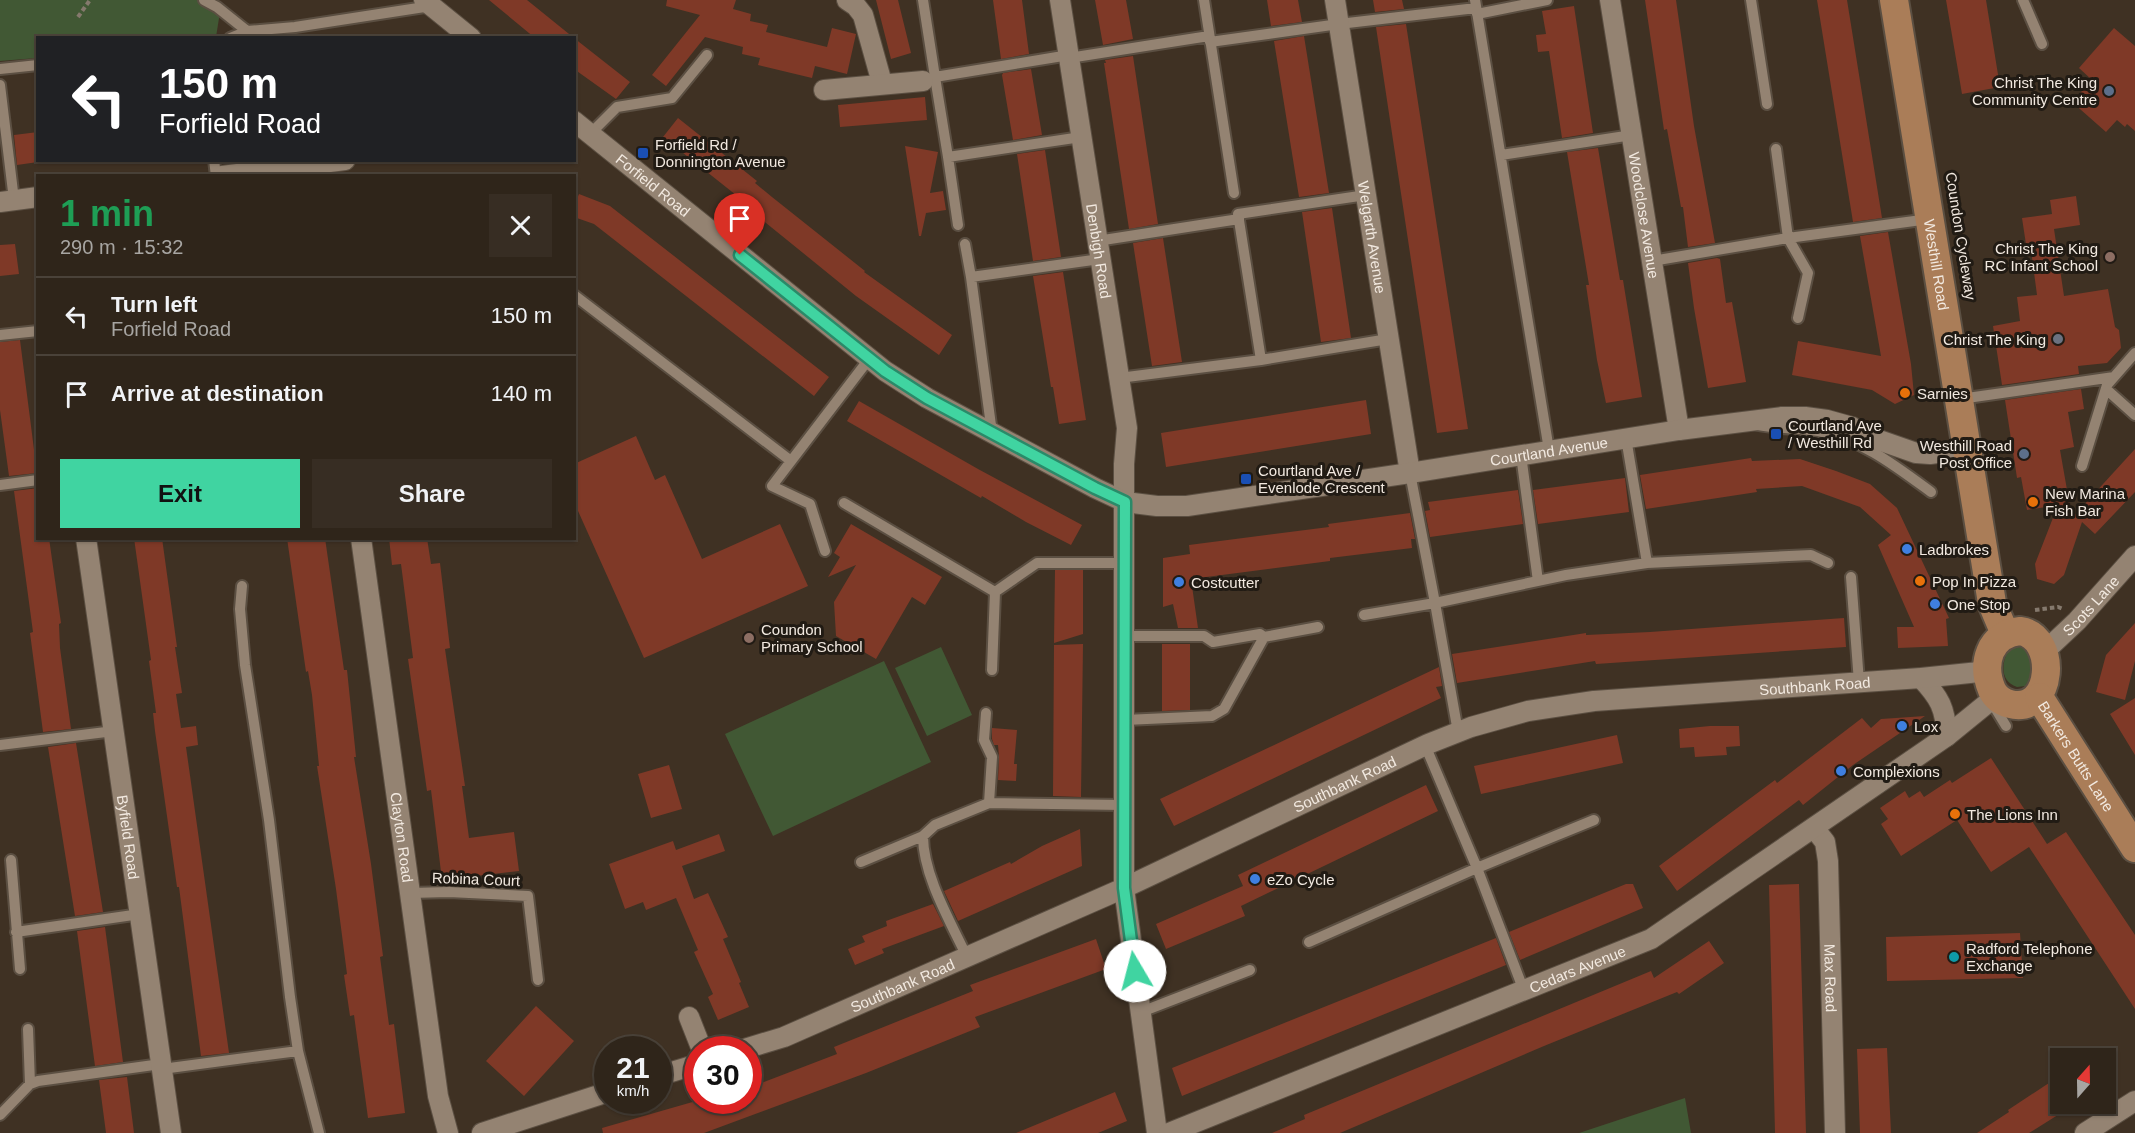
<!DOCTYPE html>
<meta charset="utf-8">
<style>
:root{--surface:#2f251a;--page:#372d23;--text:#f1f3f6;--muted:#a7a5a2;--line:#4a4239;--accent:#40d4a1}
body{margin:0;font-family:Arial,sans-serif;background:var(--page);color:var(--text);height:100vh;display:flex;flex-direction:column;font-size:22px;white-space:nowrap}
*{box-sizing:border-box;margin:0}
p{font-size:20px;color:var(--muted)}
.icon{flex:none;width:33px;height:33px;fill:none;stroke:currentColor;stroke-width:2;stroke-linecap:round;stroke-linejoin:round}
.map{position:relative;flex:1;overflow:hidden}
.sheet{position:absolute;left:36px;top:174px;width:540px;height:366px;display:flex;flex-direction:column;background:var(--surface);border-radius:0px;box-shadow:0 2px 4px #0004,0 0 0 2px var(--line)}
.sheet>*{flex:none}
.top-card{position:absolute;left:36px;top:36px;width:540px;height:126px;border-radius:0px;box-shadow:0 2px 4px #0004,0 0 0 2px var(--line);background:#202124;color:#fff;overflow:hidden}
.needle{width:39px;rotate:20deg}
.fabs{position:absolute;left:2050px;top:1048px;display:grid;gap:12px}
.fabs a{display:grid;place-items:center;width:66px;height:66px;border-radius:0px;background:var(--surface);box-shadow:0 2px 4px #0004,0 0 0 2px var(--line);font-size:30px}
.speed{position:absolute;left:594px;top:1036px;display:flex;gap:12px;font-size:30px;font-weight:700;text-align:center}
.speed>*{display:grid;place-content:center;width:78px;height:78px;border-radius:50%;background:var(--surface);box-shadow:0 2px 4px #0004,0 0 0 2px var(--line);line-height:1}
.speed small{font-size:15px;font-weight:400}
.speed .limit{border:9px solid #d22;background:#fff;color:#111}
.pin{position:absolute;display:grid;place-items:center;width:51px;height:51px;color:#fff;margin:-62px -26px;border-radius:50% 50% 50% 0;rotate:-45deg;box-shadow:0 0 6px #0007}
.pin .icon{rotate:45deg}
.me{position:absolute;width:66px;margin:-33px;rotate:352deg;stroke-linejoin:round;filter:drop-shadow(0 0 4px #0008)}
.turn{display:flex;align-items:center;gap:21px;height:126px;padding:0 24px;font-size:27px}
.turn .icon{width:78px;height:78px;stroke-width:2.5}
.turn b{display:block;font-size:42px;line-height:51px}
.round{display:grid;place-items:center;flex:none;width:63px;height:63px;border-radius:0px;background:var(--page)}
.headline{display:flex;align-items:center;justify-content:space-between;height:102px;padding:0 24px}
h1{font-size:36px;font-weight:700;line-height:45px;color:#1e9e55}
.action{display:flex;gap:12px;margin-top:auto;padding:12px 24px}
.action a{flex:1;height:69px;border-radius:0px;background:var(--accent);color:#111;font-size:24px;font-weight:700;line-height:69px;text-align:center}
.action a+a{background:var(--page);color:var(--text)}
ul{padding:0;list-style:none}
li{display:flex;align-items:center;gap:18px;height:78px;padding:0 24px;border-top:2px solid var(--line)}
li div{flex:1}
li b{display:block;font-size:22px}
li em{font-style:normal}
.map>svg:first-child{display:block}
</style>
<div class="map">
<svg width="2135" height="1133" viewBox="0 0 2135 1133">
<rect width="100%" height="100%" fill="#3f3123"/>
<path fill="#415834" d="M0,0H197L220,12L216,37L38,38L37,58L0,61Z
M2014,641L2037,651L2030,679L2025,686L2017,687C1996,680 2003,655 2014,641Z
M941,647L972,715L927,736L895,668Z
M884,661L931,762L773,836L725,734Z
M1685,1098L1691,1133H1579Z"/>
<path fill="#7f3927" d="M489,0H527L574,38H535Z
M667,0H736L733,9L751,14L750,21L768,25L766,32L827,47L832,28L856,34L847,74L815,66L812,78L758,65L760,58L742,54L743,47L705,37L666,86L652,75L700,15L666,6Z
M876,0H898L911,53L891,59Z
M993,0H1022L1029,54L1001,59Z
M1095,0H1126L1133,39L1103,45Z
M1267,0H1298L1302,22L1271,26Z
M1373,0H1402L1404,9L1375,12Z
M1645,0H1676L1694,126L1715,243L1688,247L1683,207H1681L1667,129L1664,130Z
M1817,0H1847L1882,218L1853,222Z
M1946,0H1986L2000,87L1962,94Z
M1574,6L1593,133L1562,138L1549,51L1538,52L1536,35L1546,34L1542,11Z
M1406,24L1468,429L1437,433L1376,27Z
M2114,28L2135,46V131L2127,124L2125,127L2117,120L2106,132L2072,102L2092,80L2079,68Z
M1304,36L1329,193L1299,197L1274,41Z
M574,38L630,82L616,99L574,69Z
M1133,56L1158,224L1129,229L1104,63H1106L1105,60Z
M1031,69L1042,135L1013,140L1002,75L1003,73Z
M925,97L927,120L840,127L838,105Z
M678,118L757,181L755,183L772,197L865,271L864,272L952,335L939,355L856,296L744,205L746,203L663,137Z
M38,132V162L17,165L14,135Z
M905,146L938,152L930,193L943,191L946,210L926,213L921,236H919Z
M1598,148L1620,280H1623L1642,397L1606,403L1597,360L1586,285H1589L1567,152Z
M1045,150L1061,257L1033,261L1017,154Z
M579,194L610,206L829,377L814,396L594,224L574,217V206Z
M2076,196L2080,225L2054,229L2064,296L2108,289L2115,327L2119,330L2121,348L2107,363L2078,366L2079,374L2002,385L1993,326L2020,321L2017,297L2037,295L2031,250L2027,251L2022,218L2052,214L2050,200Z
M1332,208L1351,338L1321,342L1302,212Z
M1888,232L1911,364L1914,395L1895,404L1872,390L1792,375L1798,341L1881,356L1860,236Z
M1163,238L1182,362L1152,366L1133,243Z
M15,244L19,274L0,276V245Z
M1717,258L1720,259L1726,303L1732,302L1746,382L1708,388L1694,308L1688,263Z
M1063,272L1086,420L1059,424L1053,387H1051L1033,276Z
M20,340L37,473L9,476L0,410V342Z
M2081,389L2084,409L2068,412L2074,447L2060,450L2072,518L2135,449V492L2095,534L2082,522L2064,575L2054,584L2037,579L2035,564L2058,505L2027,510L2021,477L2017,478L2005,400Z
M1366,400L1371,434L1166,467L1161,433Z
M859,401L978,469L1082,525L1071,545L1026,522L982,496L981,498L967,490L847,421Z
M636,436L655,480L665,475L702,559L780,524L808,586L644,658L574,502V464Z
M1751,458L1752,461L1800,459L1836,471L1870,484L1897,508L1949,618L1946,619L1948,646L1898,648L1897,627H1914L1878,545L1891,535L1860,507L1802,486L1756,489L1757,492L1646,509L1640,475Z
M1625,478L1629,512L1538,524L1533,490Z
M38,488V538H49L61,623L59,624L60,648L71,729L43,732L30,633L33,632L14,491Z
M1518,490L1523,524L1430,537L1425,511L1430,510L1428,502Z
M1410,513L1415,539H1411L1412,548L1330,558V561L1191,579L1198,628H1178L1173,604L1163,607V558L1190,554L1189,545L1329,527L1328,524Z
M851,524L942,577L925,605L912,597L876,659L836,636L834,602L856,565L828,577L840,557L834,553Z
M134,538H162L177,647H175L182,693L176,694L181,728L196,726L198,745L186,747L229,1053L201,1056L179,887H177L155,731L153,713H156L149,661L151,660Z
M287,538H325L344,670H347L356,757H354L371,864L383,956L380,957L389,1025L394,1024L405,1113L368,1118L354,1015L350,1016L344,975L347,974L336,889L317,766H319L312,695L308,671L306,672Z
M389,538H427L431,564L440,563L450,648L445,649L465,786H462L469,838L514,832L519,871L442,880L431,790L427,791L408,659L413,658L401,564L392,565Z
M1055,570H1083V634L1054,643Z
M1844,618L1846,647L1596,664L1595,661L1457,683L1452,654L1586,633V635L1650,632Z
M2135,623V661L2125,700L2096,692L2106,655Z
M1083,644L1081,797L1053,796L1054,645Z
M1162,644H1190V710L1162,711Z
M1439,667L1442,686L1436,687L1441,698L1174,826L1160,799Z
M2135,698V755L2110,714Z
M1925,716L1853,765L1803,805L1799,800L1677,891L1659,866L1775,780L1777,783L1862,718L1871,728L1881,719Z
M1710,726H1739L1740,746L1726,747L1727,755L1695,757L1694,747L1680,748L1679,729Z
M992,728L1017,730L1014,764H1017L1016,781L998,780L999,757L998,745H994L992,739Z
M1617,735L1623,763L1481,794L1474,766Z
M76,743L103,912L75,916L48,747Z
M1991,758L2047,844L2066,832L2135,935V1009L2029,847L1991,872L1957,820L1901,856L1881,824L1888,819L1880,808L1905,791L1909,798L1920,791L1924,797L1950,780L1952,783Z
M669,765L682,809L651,818L638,774Z
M1426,785L1438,811L1241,906L1245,916L1166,949L1156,924L1243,886L1238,875Z
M1080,829L1082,866L958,921L944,891L1010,862L1011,864L1042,846Z
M719,834L725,851L682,866L694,899L708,893L728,937L723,939L741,982L739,983L749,1007L718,1020L708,997L713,994L694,952L698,950L676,898L646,910L643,902L625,909L609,864L673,841L676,850Z
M1626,884H1633L1643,908L1520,960L1509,932Z
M1799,884L1806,1133H1775L1769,885Z
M933,904L944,926L882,949L884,953L855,965L848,949L865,942L862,936L887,926L886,921Z
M105,927L123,1062L95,1066L77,931Z
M2020,933L2023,978L1887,981L1886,937Z
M1496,938L1506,965L1182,1096L1172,1068Z
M1096,939L1106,969L975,1017L980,1027L866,1073L704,1133H603L602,1128L696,1101H748V1088L837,1054L834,1047L973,991L970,985Z
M1709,941L1724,963L1679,994L1677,992L1544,1046L1340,1133H1272L1305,1119L1304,1115L1651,971L1654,978Z
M536,1006L574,1041L524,1096L486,1061Z
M1887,1048L1891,1133H1860L1857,1049Z
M2061,1075V1113L2029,1133H1977L2009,1112L2008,1110Z
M127,1077L134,1133H106L99,1080Z
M1115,1092L1127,1121L1098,1133H1016Z"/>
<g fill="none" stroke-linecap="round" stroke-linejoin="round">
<defs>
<path id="lane" d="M204,0L217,7L247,31L295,27L431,6
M923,0L935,77L1069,55
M1204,0L1234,193
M1475,0L1549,450
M1751,0L1767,104
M2023,0L2042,44
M1477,14L1547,0
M230,38L247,31
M1210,42L1339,24L1476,8
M1069,58L1209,36
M0,69L38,65
M935,77L948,157L1081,137
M0,85L14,200
M590,134L617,107L672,98L707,55
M1776,149L1788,238L1929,219
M1501,155L1632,135
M948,157L958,225
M214,160L216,176
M1097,241L1239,219
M965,244L971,277L1100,259
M1652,261L1788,238L1808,273L1798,318
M971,277L992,433
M574,295L791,461
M0,335L38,331
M1261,360L1388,339
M1119,378L1261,360L1238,214L1366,195
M2106,389L2135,415
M1960,399L2114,377
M1758,425C1778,429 1798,428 1818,431C1860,438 1897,467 1931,492
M1626,438L1647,563L1811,555L1828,563
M1521,455L1538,581
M2082,466L2107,385L2135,353
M1410,473L1435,603L1566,575L1647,563
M0,485L38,480
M844,503L995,592L992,670
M825,551L810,504L772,486L869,359
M1851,577L1859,682
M242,586L240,609L245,665L269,820L290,997L298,1051L319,1133
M995,592L1037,563H1125
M1364,615L1435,603L1458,732
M1125,636H1204L1213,642L1260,634L1264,637
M1992,703L2006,726
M1125,720L1212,716L1224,709L1264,637L1318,627
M0,745L114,731
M1425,745L1477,868L1594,820
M989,803L1124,805
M923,836C923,875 950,921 967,957
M11,860L20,969
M861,862L923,836L935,825L989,803L992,757L984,740L986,713
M410,893L449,892L528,896L538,980
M16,932L140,914
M1309,942L1477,868L1524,991
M1141,1012L1250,970
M28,1029L30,1084
M162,1069L298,1051
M0,1115L30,1084L38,1081L161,1064"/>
<g id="street">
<path d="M424,0L471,38"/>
<path d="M847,0L856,6L863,15L882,83"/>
<path id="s1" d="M1060,0L1127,428L1124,464V888L1157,1133"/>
<path id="s2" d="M1335,0L1410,473"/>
<path id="s3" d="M1610,0L1679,430"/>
<path d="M824,90L923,81"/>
<path id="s4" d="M574,121L885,371L927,398L1095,488L1125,502L1157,506H1187L1410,473L1679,430L1782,417H1805L1827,420L1852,427L1873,438L1916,453L1930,454L1967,449"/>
<path d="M222,176L345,160"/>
<path d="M0,202L38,197"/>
<path id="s5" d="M86,538L171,1133"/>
<path id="s6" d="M361,538L438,1096L448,1133"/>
<path id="s7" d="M2044,652L2077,621L2135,556"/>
<path d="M1921,678C1940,698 1945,708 1947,736"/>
<path id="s8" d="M1814,828L1825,842L1828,861L1835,1133"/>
<path d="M689,1017L702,1050"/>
<path id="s9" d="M741,1050L784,1037L1124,888L1428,744L1471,727L1528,711L1594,701L1921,678L1989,671"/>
<path d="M658,1076L698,1064"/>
<path d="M482,1133L608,1092"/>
<path id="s10" d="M1169,1133L1651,939L1947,736L1990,701L1994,695"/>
<path d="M2085,1133L2135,1101"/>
</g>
<g id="secondary">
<path id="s11" d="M1894,0L1992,603L2005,634"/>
<path d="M2020,631C2058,636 2054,715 2010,704C2002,702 1996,698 1992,690C1981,664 1989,634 2020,631Z"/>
<path id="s12" d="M2039,697L2135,848"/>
</g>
</defs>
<use href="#lane" stroke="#5b4f42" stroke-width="14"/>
<use href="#street" stroke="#5b4f42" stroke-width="22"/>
<use href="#secondary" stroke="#5b4f42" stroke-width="32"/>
<path stroke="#85796d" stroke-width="4" stroke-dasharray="4.5 3" stroke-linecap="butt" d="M78,17L90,0
M2035,610L2058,607L2063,609"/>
<use href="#lane" stroke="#948372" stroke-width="10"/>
<use href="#street" stroke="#948372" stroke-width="20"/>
<use href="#secondary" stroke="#aa7d58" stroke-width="28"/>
</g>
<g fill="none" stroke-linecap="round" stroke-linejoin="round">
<defs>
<path id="route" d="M740,255L885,371L927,398L1095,488L1125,502L1124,888L1135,971"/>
</defs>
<use href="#route" stroke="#2a8a69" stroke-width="15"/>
<use href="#route" stroke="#40d4a1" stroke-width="10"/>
</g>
<g fill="#5c6f8a" stroke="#211b14" stroke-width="2">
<circle cx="2109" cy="91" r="6"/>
<circle cx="2024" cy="454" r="6"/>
</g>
<g fill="#1a4fb4" stroke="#211b14" stroke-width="2">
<rect x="637" y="147" width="12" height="12" rx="3"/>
<rect x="1770" y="428" width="12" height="12" rx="3"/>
<rect x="1240" y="473" width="12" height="12" rx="3"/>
</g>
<g fill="#8d6e63" stroke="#211b14" stroke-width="2">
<circle cx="2110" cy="257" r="6"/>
<circle cx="749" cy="638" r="6"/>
</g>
<circle fill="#6b7280" stroke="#211b14" stroke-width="2" cx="2058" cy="339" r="6"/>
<g fill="#e8710a" stroke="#211b14" stroke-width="2">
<circle cx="1905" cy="393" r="6"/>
<circle cx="2033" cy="502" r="6"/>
<circle cx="1920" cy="581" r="6"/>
<circle cx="1955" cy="814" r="6"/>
</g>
<g fill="#3f7fe0" stroke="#211b14" stroke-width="2">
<circle cx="1907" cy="549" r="6"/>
<circle cx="1179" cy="582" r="6"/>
<circle cx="1935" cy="604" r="6"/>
<circle cx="1902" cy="726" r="6"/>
<circle cx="1841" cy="771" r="6"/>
<circle cx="1255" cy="879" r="6"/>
</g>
<circle fill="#0f9aa8" stroke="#211b14" stroke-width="2" cx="1954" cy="957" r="6"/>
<g text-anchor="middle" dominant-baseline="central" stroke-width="6" stroke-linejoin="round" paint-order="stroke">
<g font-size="15" fill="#f2e9e0" stroke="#211b14" text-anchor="start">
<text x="2097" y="82" text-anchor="end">Christ The King<tspan x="2097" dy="17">Community Centre</tspan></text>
<text x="655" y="144">Forfield Rd /<tspan x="655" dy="17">Donnington Avenue</tspan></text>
<text x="2098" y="248" text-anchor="end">Christ The King<tspan x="2098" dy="17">RC Infant School</tspan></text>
<text x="2046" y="339" text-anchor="end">Christ The King</text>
<text x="1917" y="393">Sarnies</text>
<text x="1788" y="425">Courtland Ave<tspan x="1788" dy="17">/ Westhill Rd</tspan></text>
<text x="2012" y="445" text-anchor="end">Westhill Road<tspan x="2012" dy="17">Post Office</tspan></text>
<text x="1258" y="470">Courtland Ave /<tspan x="1258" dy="17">Evenlode Crescent</tspan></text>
<text x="2045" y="493">New Marina<tspan x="2045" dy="17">Fish Bar</tspan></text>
<text x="1919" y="549">Ladbrokes</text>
<text x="1932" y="581">Pop In Pizza</text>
<text x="1191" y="582">Costcutter</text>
<text x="1947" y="604">One Stop</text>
<text x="761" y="629">Coundon<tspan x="761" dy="17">Primary School</tspan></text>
<text x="1914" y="726">Lox</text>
<text x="1853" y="771">Complexions</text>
<text x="1967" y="814">The Lions Inn</text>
<text x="1267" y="879">eZo Cycle</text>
<text x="1966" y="948">Radford Telephone<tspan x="1966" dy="17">Exchange</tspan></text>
</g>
<g font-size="15" fill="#f2e9e0" stroke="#211b14">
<text stroke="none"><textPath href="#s4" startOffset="102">Forfield Road</textPath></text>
<text stroke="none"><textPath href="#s3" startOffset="218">Woodclose Avenue</textPath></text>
<text transform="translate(1961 236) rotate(81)">Coundon Cycleway</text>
<text stroke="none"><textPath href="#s2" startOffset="240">Welgarth Avenue</textPath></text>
<text stroke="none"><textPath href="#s1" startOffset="254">Denbigh Road</textPath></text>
<text stroke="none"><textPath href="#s11" startOffset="268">Westhill Road</textPath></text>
<text stroke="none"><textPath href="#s4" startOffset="1101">Courtland Avenue</textPath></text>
<text stroke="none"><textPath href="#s7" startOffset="66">Scots Lane</textPath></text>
<text stroke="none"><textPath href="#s9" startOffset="1146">Southbank Road</textPath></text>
<text stroke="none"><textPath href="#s12" startOffset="70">Barkers Butts Lane</textPath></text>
<text stroke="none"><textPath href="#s9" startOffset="660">Southbank Road</textPath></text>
<text stroke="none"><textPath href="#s5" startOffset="302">Byfield Road</textPath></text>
<text stroke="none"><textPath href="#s6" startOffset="302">Clayton Road</textPath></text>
<text transform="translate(476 879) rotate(2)">Robina Court</text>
<text stroke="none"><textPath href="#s10" startOffset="440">Cedars Avenue</textPath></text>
<text stroke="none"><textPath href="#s8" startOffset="154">Max Road</textPath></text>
<text stroke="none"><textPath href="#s9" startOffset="174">Southbank Road</textPath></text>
</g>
</g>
</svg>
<div class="fabs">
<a><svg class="needle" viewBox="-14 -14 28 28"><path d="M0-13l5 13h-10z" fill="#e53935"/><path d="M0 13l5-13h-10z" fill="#a7a5a2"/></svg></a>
</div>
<div class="speed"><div>21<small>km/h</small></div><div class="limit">30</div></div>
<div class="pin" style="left:740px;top:255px;background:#d93025"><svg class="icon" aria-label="arrive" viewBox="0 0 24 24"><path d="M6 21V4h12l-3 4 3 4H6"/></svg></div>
<svg class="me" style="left:1135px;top:971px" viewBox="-20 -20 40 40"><circle r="19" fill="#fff"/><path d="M0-13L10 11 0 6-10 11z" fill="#40d4a1"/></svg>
<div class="top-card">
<div class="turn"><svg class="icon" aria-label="left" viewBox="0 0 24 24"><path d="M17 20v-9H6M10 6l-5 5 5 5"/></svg><div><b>150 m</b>Forfield Road</div></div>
</div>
<section class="sheet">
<div class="headline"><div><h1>1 min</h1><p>290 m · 15:32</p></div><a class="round"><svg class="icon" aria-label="close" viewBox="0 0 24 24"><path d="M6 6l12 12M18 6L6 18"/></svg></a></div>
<ul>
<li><svg class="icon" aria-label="left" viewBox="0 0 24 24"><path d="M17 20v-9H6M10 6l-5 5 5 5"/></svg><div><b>Turn left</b><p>Forfield Road</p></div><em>150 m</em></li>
<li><svg class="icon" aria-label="arrive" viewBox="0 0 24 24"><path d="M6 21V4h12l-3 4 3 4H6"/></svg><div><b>Arrive at destination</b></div><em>140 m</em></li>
</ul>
<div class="action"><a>Exit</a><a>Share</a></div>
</section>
</div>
